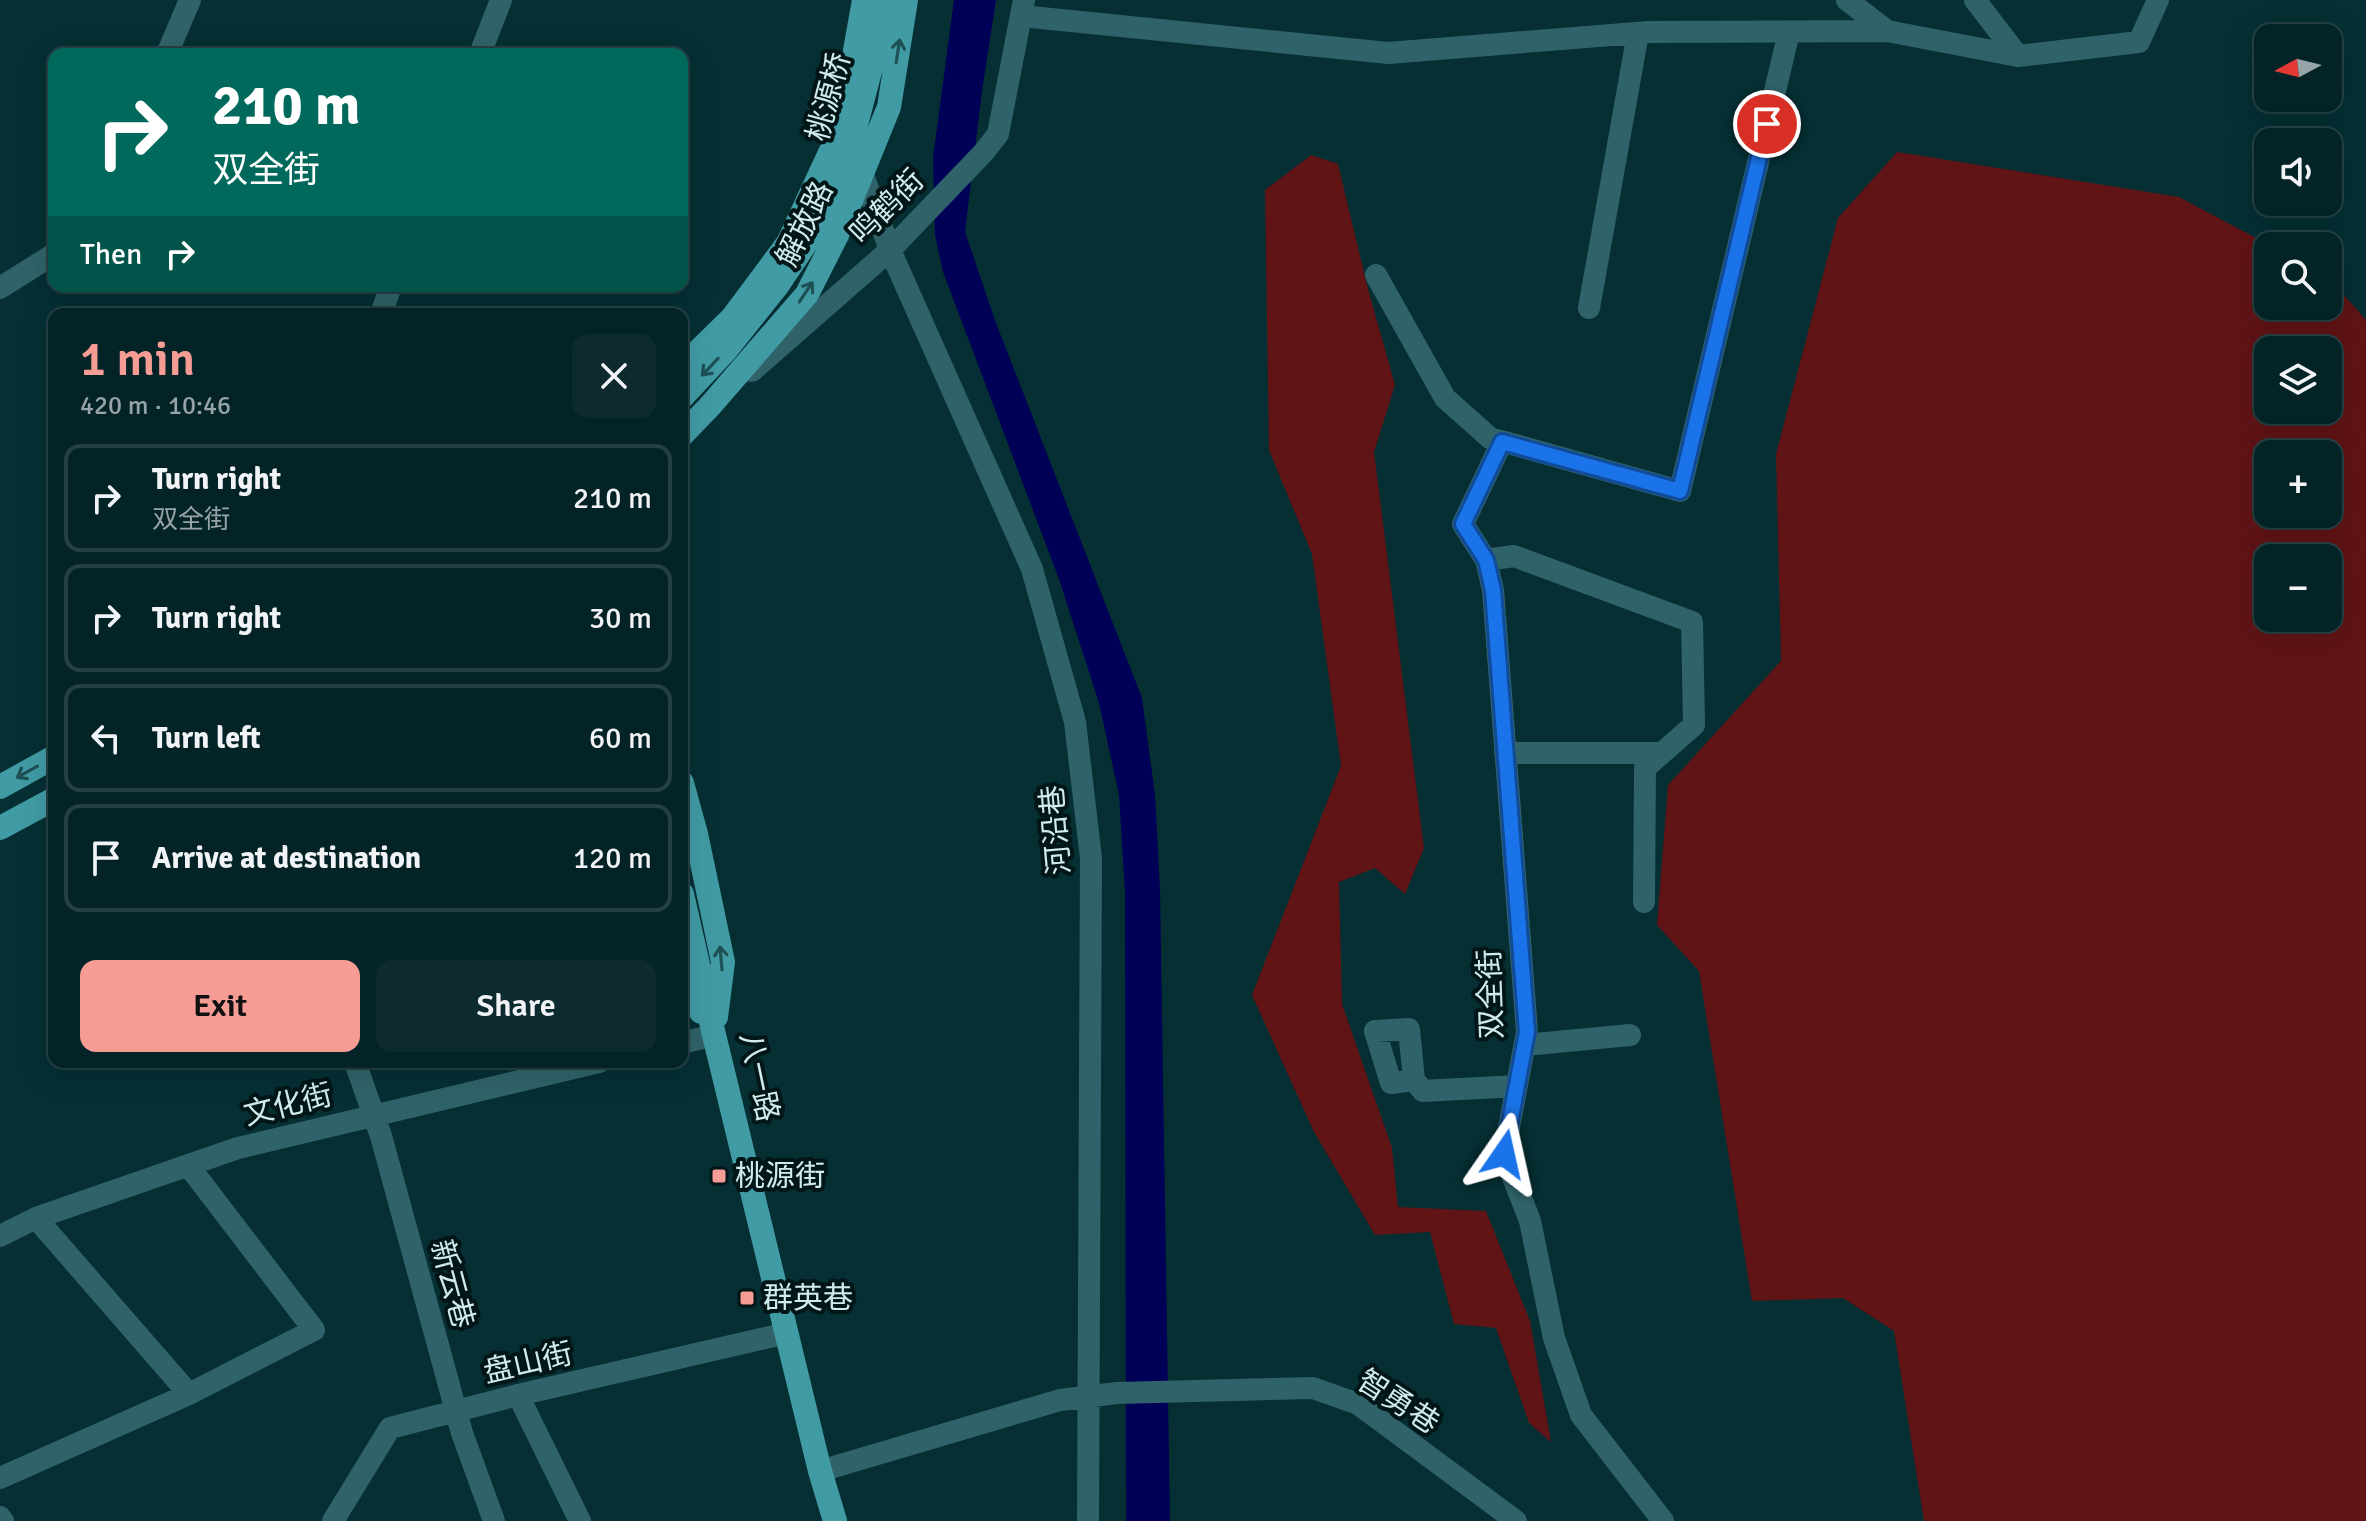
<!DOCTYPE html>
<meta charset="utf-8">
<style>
:root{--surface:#042326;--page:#0d2b2e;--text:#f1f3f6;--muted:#97a4a7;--line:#254043;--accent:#f59c95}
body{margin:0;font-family:Signika,"Noto Sans SC",sans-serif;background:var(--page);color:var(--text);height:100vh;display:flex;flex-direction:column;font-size:30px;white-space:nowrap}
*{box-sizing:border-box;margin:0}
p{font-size:26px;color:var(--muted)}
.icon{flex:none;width:44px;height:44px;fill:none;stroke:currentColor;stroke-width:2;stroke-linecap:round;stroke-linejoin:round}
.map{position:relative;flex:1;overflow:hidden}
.sheet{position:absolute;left:48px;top:308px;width:640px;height:760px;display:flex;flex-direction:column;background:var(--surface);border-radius:16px;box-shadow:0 8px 32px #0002,0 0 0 2px var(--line)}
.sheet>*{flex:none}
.banner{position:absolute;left:48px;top:48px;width:640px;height:244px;border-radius:16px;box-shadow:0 8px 32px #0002,0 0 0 2px var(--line);background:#00695c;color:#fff;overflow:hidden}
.needle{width:52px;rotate:263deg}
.controls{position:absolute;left:2254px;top:24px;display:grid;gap:16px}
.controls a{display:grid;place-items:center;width:88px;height:88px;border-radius:16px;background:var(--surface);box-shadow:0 8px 32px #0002,0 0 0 2px var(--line);font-size:40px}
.pin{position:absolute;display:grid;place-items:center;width:68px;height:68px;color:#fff;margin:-34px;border:4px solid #fff;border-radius:50%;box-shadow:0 2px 8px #0007}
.me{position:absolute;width:88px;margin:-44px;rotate:11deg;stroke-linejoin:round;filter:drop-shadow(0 0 6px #0008)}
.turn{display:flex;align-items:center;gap:28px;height:168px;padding:0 32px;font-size:36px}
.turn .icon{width:104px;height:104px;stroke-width:2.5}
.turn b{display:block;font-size:56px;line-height:68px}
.then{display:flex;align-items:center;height:76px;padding:0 32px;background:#0003;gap:16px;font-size:30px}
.round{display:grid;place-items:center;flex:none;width:84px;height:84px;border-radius:16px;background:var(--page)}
.head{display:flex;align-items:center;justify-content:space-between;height:136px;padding:0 32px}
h1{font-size:48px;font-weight:600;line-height:60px;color:var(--accent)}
.cta{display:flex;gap:16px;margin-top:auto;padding:16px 32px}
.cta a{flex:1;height:92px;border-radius:16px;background:var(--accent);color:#111;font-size:32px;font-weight:600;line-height:92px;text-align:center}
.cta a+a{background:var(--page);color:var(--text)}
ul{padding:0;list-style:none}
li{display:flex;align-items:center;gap:24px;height:108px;margin:0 16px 12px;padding:0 16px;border:4px solid var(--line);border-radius:16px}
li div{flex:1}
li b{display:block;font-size:30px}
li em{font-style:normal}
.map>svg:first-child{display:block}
</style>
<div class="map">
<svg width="2366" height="1521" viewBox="0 0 2366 1521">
<rect width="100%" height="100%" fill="#052f33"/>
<path fill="#601416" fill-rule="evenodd" d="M1897,152L2179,197L2271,246H2268V306H2328V277L2366,320V1521H1924L1894,1331L1843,1298L1752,1301L1699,971L1657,925L1668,785L1781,661L1776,454L1838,218ZM2268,350H2328V410H2268ZM2268,454H2328V514H2268ZM2268,558H2328V618H2268Z
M1311,155L1338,164L1368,289L1395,385L1374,452L1424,848L1405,894L1375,868L1339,882L1342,1004L1392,1148L1398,1207L1486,1211L1530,1321L1551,1442L1529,1423L1496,1328L1454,1324L1430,1232L1375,1235L1314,1132L1252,995L1341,766L1312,554L1269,450L1265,190Z"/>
<path fill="#010057" d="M954,0H996L982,91L965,232L996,323L1142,698L1155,795L1160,889L1170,1521H1126L1125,892L1119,795L1099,703L1059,579L943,272L935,235L933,158Z"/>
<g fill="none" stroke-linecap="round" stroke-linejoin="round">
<path stroke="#306369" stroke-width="22" d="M1847,0L1887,31
M1975,0L2018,56
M1021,16L1388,53L1649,32L1887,31L2018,56L2139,42L2158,0
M167,54L190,0
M480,54L501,0
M863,175L890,250L1032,569L1075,722L1091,858L1088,1521
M1376,275L1445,398L1490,438L1680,491L1789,32
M0,288L54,254
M1589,308L1638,33
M381,314L391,286
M752,371L890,250L984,152L998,134L1024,0
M1502,442L1463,524L1486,560L1493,590L1527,1032L1504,1154L1530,1221L1554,1338L1581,1415L1663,1521
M1486,560L1514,556L1692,622L1694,725L1645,768L1644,902
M1505,753H1661
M682,1043L714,1035
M1525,1045L1630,1035
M355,1062L381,1136L462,1433L494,1521
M1414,1080L1391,1083L1375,1031L1409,1029L1414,1080L1423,1091L1517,1086
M36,1218L189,1394
M0,1236L36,1218L238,1148L599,1062
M518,1395L580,1521
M820,1471L1060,1400L1117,1393L1313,1388L1358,1404L1516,1521
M0,1478L189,1394L314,1330L188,1165
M0,1517L3,1521
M333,1521L390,1428L518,1395L787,1333"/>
<path stroke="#419ba4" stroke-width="24" d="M682,367L733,317L788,243L841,129L864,0
M682,397L726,350L777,286L814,231L847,159L873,60L884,0
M682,435L710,406L807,294L837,235L889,107L906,0
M682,783L696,834L723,962L716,1017
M0,787L54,757
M0,828L54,799
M682,894L714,1035L820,1471L835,1521
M682,978L701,1012"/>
</g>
<defs><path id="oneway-shaft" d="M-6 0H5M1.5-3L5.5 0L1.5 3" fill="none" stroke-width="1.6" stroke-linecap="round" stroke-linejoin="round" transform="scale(2)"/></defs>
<g stroke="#1e5156">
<use href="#oneway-shaft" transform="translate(898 51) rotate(-81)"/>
<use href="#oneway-shaft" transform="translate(806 292) rotate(-56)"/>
<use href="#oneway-shaft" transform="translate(710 367) rotate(133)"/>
<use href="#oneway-shaft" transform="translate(27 772) rotate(151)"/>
<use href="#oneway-shaft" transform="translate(721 958) rotate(-95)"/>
</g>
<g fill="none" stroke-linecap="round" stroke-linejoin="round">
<defs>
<path id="route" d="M1504,1154L1527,1032L1493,590L1486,560L1463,524L1502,442L1680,491L1767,124"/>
</defs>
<use href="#route" stroke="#114b97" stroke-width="20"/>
<use href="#route" stroke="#1a73e8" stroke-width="14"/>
</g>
<g fill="#f59c95" stroke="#021517" stroke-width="3">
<rect x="711" y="1168" width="16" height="16" rx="4"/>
<rect x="739" y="1290" width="16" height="16" rx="4"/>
</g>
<g text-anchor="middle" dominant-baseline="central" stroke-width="8" stroke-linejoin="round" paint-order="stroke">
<g font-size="30" fill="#d0eaed" stroke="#021517">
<text transform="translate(829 97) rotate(-75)">桃源桥</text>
<text transform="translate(887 207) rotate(-45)">鸣鹤街</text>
<text transform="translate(805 224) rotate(-64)">解放路</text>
<text transform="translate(1056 830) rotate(-95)">河沿巷</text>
<text transform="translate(1491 994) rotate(-92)">双全街</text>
<text transform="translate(759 1077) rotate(78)">八一路</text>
<text transform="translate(288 1105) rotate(-14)">文化街</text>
<text transform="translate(452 1284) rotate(75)">新云巷</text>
<text transform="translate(528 1363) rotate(-13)">盘山街</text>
<text transform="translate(1398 1402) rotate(33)">智勇巷</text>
</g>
<g font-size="30" fill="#d0eaed" stroke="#021517" text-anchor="start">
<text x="735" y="1176">桃源街</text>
<text x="763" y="1298">群英巷</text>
</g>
</g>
</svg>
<div class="controls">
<a><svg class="needle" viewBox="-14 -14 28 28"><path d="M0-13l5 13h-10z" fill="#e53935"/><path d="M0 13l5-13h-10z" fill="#97a4a7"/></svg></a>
<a><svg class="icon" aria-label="sound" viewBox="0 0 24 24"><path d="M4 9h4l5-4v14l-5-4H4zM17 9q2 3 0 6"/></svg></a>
<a><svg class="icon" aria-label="search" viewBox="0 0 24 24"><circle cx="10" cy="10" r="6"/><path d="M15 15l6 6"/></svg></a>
<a><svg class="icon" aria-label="layers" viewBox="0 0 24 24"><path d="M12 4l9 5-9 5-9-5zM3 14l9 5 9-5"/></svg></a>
<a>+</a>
<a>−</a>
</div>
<div class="pin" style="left:1767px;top:124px;background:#d93025"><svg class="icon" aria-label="arrive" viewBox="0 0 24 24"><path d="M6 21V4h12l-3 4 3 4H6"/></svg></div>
<svg class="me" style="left:1504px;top:1154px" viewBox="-20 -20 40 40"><path d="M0-17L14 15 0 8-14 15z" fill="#1a73e8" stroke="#fff" stroke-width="4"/></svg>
<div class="banner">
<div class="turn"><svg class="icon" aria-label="right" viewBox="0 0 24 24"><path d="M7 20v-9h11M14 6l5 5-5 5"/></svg><div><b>210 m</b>双全街</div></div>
<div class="then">Then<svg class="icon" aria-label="right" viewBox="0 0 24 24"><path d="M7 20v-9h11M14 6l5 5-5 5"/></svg></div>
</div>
<section class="sheet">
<div class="head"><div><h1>1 min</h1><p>420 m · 10:46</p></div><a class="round"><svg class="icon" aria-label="close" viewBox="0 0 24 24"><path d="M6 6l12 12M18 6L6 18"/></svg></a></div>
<ul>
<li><svg class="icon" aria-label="right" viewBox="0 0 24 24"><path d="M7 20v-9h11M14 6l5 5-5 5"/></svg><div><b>Turn right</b><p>双全街</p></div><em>210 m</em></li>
<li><svg class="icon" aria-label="right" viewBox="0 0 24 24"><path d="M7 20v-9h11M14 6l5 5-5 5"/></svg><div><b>Turn right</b></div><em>30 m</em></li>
<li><svg class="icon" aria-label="left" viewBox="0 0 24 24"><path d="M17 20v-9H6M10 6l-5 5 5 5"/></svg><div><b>Turn left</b></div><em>60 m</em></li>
<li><svg class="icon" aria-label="arrive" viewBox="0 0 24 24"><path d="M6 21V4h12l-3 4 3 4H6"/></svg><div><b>Arrive at destination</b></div><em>120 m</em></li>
</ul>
<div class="cta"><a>Exit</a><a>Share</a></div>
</section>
</div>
